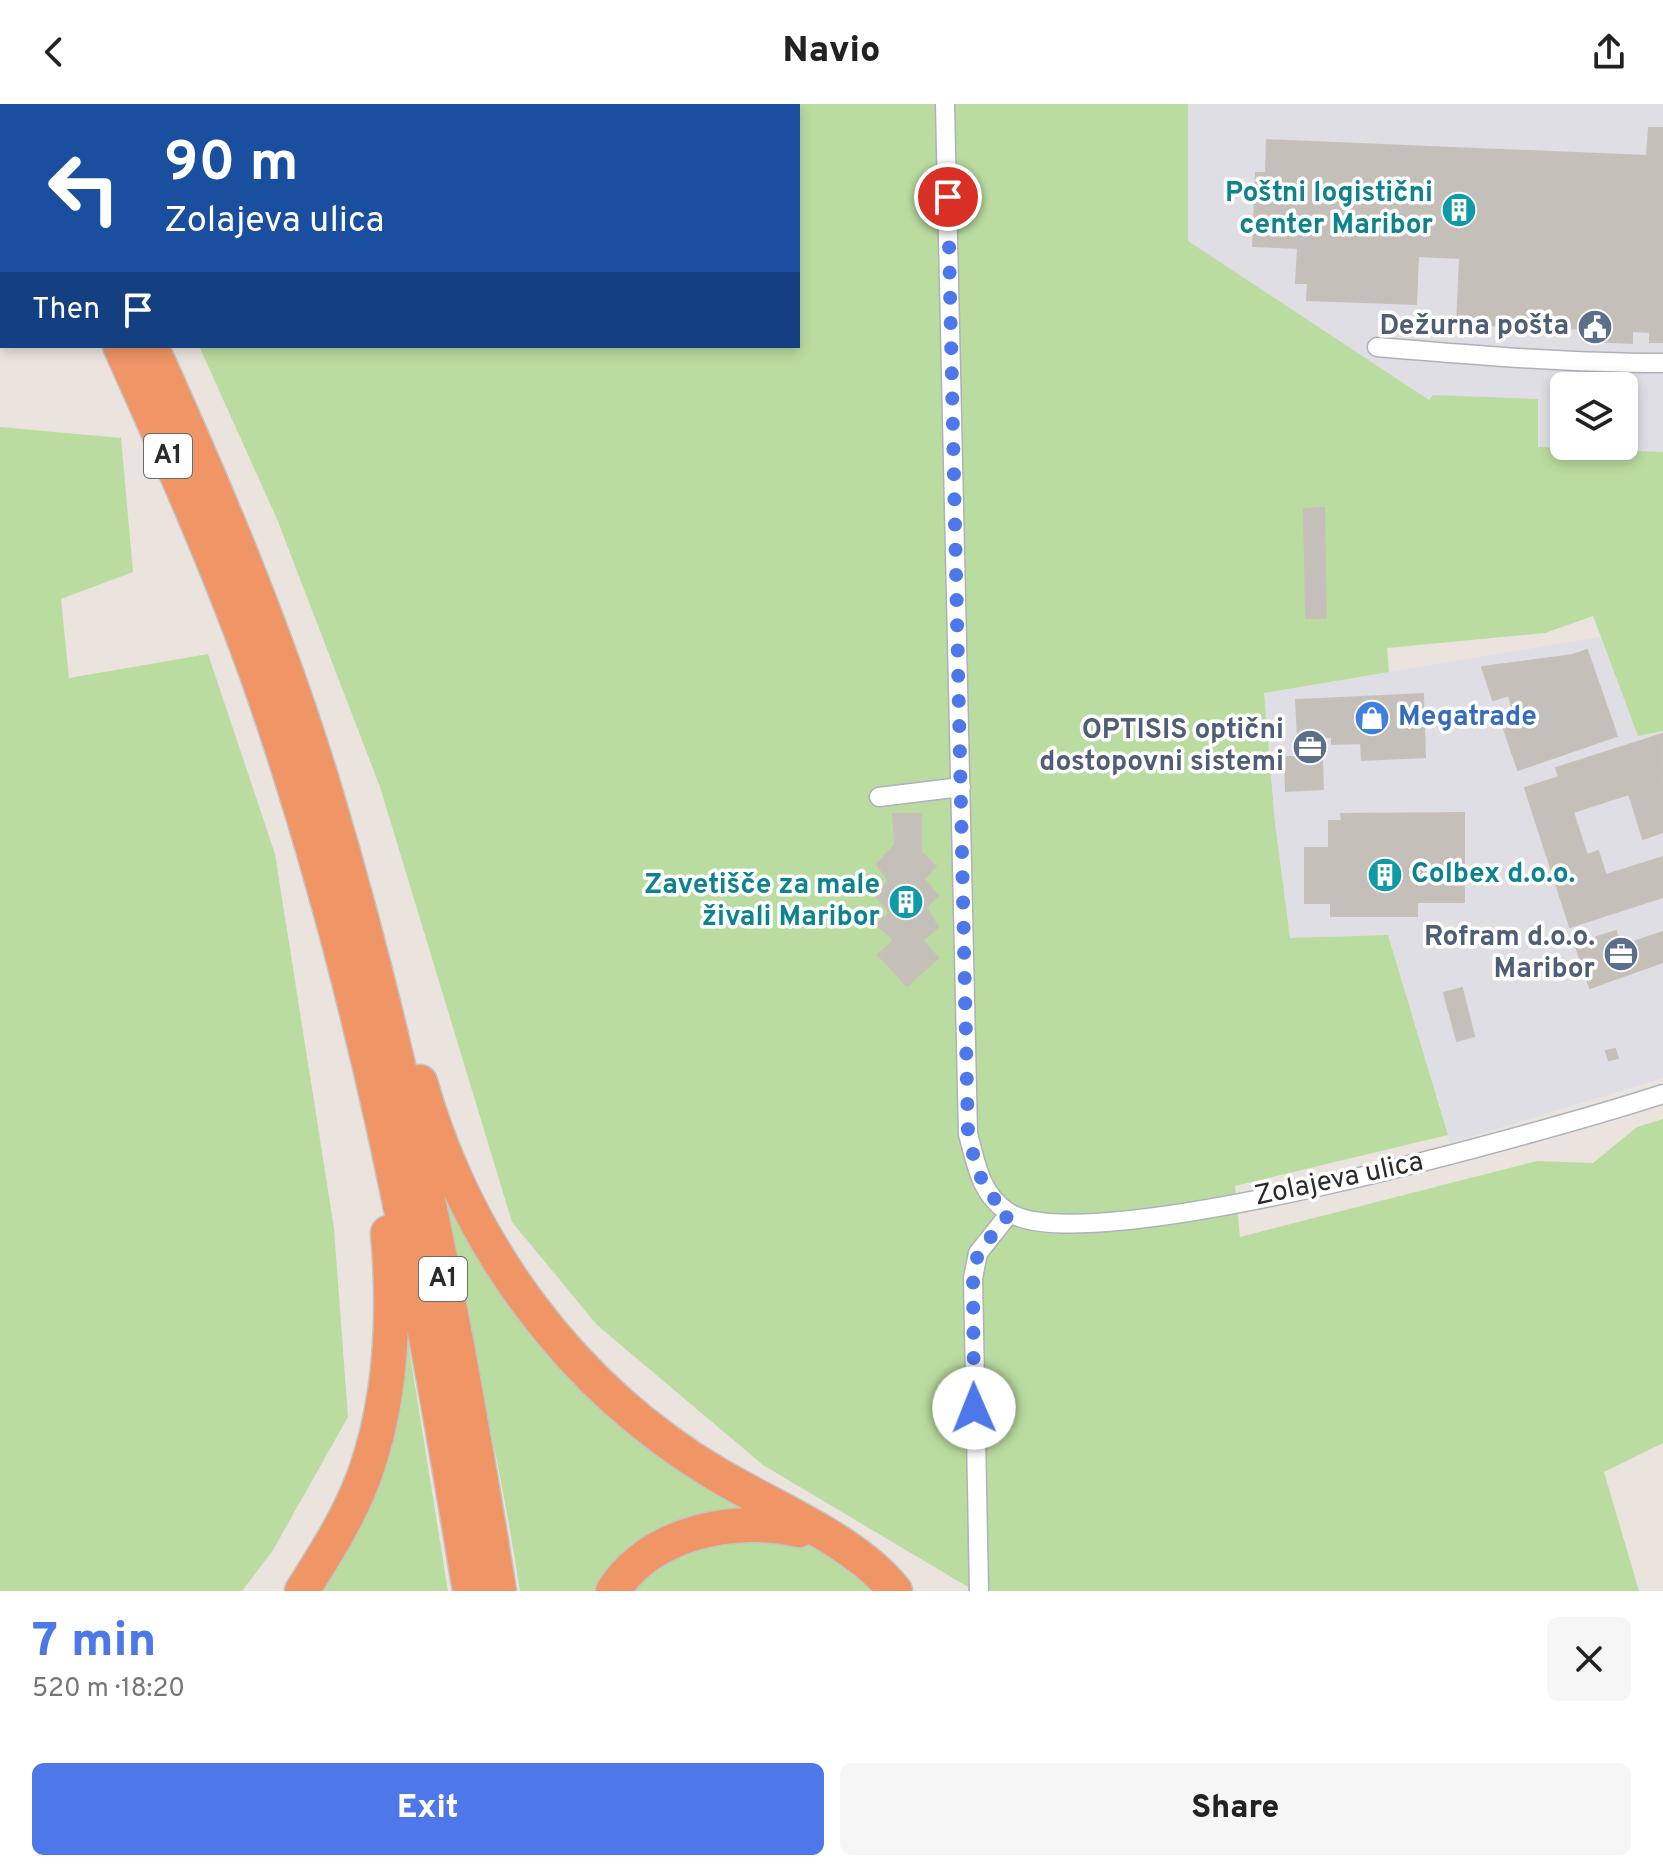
<!DOCTYPE html>
<meta charset="utf-8">
<style>
:root{--surface:#fff;--page:#f6f6f6;--text:#222;--muted:#767676;--accent:#4e78e9}
body{margin:0;font-family:Overpass,sans-serif;background:var(--page);color:var(--text);height:100vh;display:flex;flex-direction:column;font-size:30px;white-space:nowrap}
*{box-sizing:border-box;margin:0}
p{font-size:26px;color:var(--muted)}
.icon{flex:none;width:44px;height:44px;fill:none;stroke:currentColor;stroke-width:2;stroke-linecap:round;stroke-linejoin:round}
.map{position:relative;height:1487px;overflow:hidden}
.drawer{display:flex;flex-direction:column;background:var(--surface);flex:1}
.drawer>*{flex:none}
.guide{position:absolute;left:0px;top:0px;width:800px;height:244px;box-shadow:0 4px 12px #0003;background:#1a4fa0;color:#fff;overflow:hidden}
.controls{position:absolute;left:1550px;top:268px;display:grid;gap:16px}
.controls a{display:grid;place-items:center;width:88px;height:88px;border-radius:12px;background:var(--surface);box-shadow:0 4px 12px #0003;font-size:40px}
.pin{position:absolute;display:grid;place-items:center;width:68px;height:68px;color:#fff;margin:-34px;border:4px solid #fff;border-radius:50%;box-shadow:0 2px 8px #0007}
.me{position:absolute;width:88px;margin:-44px;rotate:359deg;stroke-linejoin:round;filter:drop-shadow(0 0 6px #0008)}
.turn{display:flex;align-items:center;gap:28px;height:168px;padding:0 32px;font-size:36px}
.turn .icon{width:104px;height:104px;stroke-width:2.5}
.turn b{display:block;font-size:56px;line-height:68px}
.then{display:flex;align-items:center;height:76px;padding:0 32px;background:#0003;gap:16px;font-size:30px}
.round{display:grid;place-items:center;flex:none;width:84px;height:84px;border-radius:12px;background:var(--page)}
.overview{display:flex;align-items:center;justify-content:space-between;height:136px;padding:0 32px}
h1{font-size:48px;font-weight:800;line-height:60px;color:var(--accent)}
.primary-button{display:flex;gap:16px;margin-top:auto;padding:16px 32px}
.primary-button a{flex:1;height:92px;border-radius:12px;background:var(--accent);color:#fff;font-size:32px;font-weight:800;line-height:92px;text-align:center}
.primary-button a+a{background:var(--page);color:var(--text)}
header{display:flex;justify-content:space-between;align-items:center;height:104px;padding:0 32px;background:var(--surface);font-size:36px;font-weight:800}
.map>svg:first-child{display:block}
</style>
<header><svg class="icon" aria-label="back" viewBox="0 0 24 24"><path d="M15 5l-7 7 7 7"/></svg>Navio<svg class="icon" aria-label="share" viewBox="0 0 24 24"><path d="M12 15V3M7 8l5-5 5 5M5 13v7h14v-7"/></svg></header>
<div class="map">
<svg width="1663" height="1487" viewBox="0 0 1663 1487">
<rect width="100%" height="100%" fill="#ebe4de"/>
<path fill="#dfdee4" fill-rule="evenodd" d="M1188,0H1663V393L1541,353L1422,292L1187,137ZM1564,282H1624V342H1564Z
M1600,533L1638,632L1663,627V974L1451,1039L1388,831L1290,834L1275,719L1264,589Z"/>
<path fill="#badca0" d="M85,0H1188V137L1429,296L1433,291L1538,295V343L1663,348V627L1638,632L1593,512L1545,529L1387,544L1389,568L1264,589L1275,719L1290,834L1388,831L1448,1031L1235,1082L1240,1133L1537,1057L1593,1059L1637,1023L1663,1015V1339L1604,1368L1639,1487H968V1483L763,1361L597,1221L512,1118L380,683L277,415L199,242H798V2Z
M0,69L2,224L0,241Z
M0,323L121,334L133,468L61,495L69,574L208,550L275,750L334,1124L348,1313L273,1446L242,1487H0Z
M437,1074L525,1211L779,1416L740,1415L606,1487H520C505,1390 485,1295 464,1199C455,1156 453,1115 437,1074Z
M399,1182L448,1487H308L325,1465Z
M726,1427L820,1440L879,1487H625L643,1464Z"/>
<path fill="#c4bfb9" stroke="#c6c0b8" stroke-width="2" d="M1649,24H1663V238H1650V228L1632,227V239L1589,237V225L1457,220L1460,154L1418,152L1416,200L1307,196L1308,179H1296L1298,144L1253,142L1256,69H1266L1267,36L1647,52Z
M1324,404L1326,514H1306L1304,405Z
M1587,546L1617,632L1518,666L1501,616L1514,611L1509,591L1493,596L1482,563L1573,551Z
M1423,590L1425,653L1362,656L1361,639L1332,640V633H1321L1320,595Z
M1320,595L1323,685L1286,687L1285,653H1299L1296,596Z
M1662,630L1663,728L1643,735L1629,690L1573,708L1587,751L1598,747L1606,771L1663,753V793L1570,823L1525,684L1559,673L1556,664Z
M1464,709V798H1417V812H1331V799H1305V744H1329V717H1342L1341,710Z
M893,710H921V748L936,762L924,775L938,792L926,803L938,823L923,836L938,854L907,882L878,851L894,836L876,820L890,809L877,793L888,776L877,760L895,741Z
M1616,827L1621,842L1663,828V858L1590,884L1575,840Z
M1462,884L1474,932L1457,937L1444,889Z
M1615,945L1618,954L1609,956L1606,947Z"/>
<g fill="none" stroke-linecap="round" stroke-linejoin="round">
<defs>
<path id="minor" d="M945,0L968,1030C976,1059 980,1090 1008,1108C1086,1160 1561,1023 1663,990
M105,2V0
M1377,243C1473,251 1567,259 1663,259
M879,693L961,683
M979,1487L973,1174L978,1149L1009,1110"/>
<path id="motorway" d="M30,0L31,2
M0,4L2,7
M120,242C169,351 218,461 258,573C362,869 420,1179 470,1487
M151,242C218,390 282,541 328,697C405,955 457,1222 499,1487
M420,978C467,1142 571,1284 718,1371C772,1403 858,1438 895,1487
M302,1487C326,1449 351,1410 366,1367C392,1292 395,1207 388,1129
M613,1487C651,1428 735,1411 799,1426"/>
</defs>
<use href="#minor" stroke="#afb1ba" stroke-width="21"/>
<use href="#motorway" stroke="#c4c4c4" stroke-width="37"/>
<use href="#minor" stroke="#fff" stroke-width="18"/>
<use href="#motorway" stroke="#ef9566" stroke-width="34"/>
</g>
<g fill="none" stroke-linecap="round" stroke-linejoin="round">
<path stroke="#4e78e9" stroke-width="14" stroke-dasharray="0 25.2" d="M948,93L968,1030C977,1066 980,1084 1009,1110L978,1149L973,1174L974,1304"/>
</g>
<defs>
<symbol id="building-disc" viewBox="-11 -11 22 22"><circle r="9.5" fill="#0f9aa8" stroke="#fff"/><path d="M-4-6H4V6H1V3H-1V6H-4ZM-2.5-4.3h1.7v1.8h-1.7ZM.8-4.3h1.7v1.8H.8ZM-2.5-1h1.7V.8h-1.7ZM.8-1h1.7V.8H.8Z" fill="#fff"/></symbol>
<symbol id="civic-disc" viewBox="-11 -11 22 22"><circle r="9.5" fill="#5c6f8a" stroke="#fff"/><path d="M-.6-6.5H3V-4.5H.6V-3L4-1V1h2V6H-6V1h2V-1L-.6-3ZM-1.2 2.5V6h2.4V2.5Z" fill="#fff"/></symbol>
<symbol id="shop-disc" viewBox="-11 -11 22 22"><circle r="9.5" fill="#3f7fe0" stroke="#fff"/><path d="M-5-2.5h2.3a2.7 3.5 0 0 1 5.4 0H5L5.5 6h-11ZM-1.5-2.5h3a1.5 2.3 0 0 0-3 0Z" fill="#fff"/></symbol>
<symbol id="office-disc" viewBox="-11 -11 22 22"><circle r="9.5" fill="#5c6f8a" stroke="#fff"/><path d="M-6-3h4V-5.5h4V-3h4V5H-6ZM-1-4.5V-3h2v-1.5ZM-6 0V1H6V0Z" fill="#fff"/></symbol>
</defs>
<g fill-rule="evenodd">
<use href="#building-disc" x="1439" y="86" width="40" height="40"/>
<use href="#civic-disc" x="1575" y="203" width="40" height="40"/>
<use href="#shop-disc" x="1352" y="594" width="40" height="40"/>
<use href="#office-disc" x="1290" y="623" width="40" height="40"/>
<use href="#building-disc" x="1365" y="751" width="40" height="40"/>
<use href="#building-disc" x="886" y="778" width="40" height="40"/>
<use href="#office-disc" x="1601" y="830" width="40" height="40"/>
</g>
<g text-anchor="middle" dominant-baseline="central" stroke-width="7" stroke-linejoin="round" paint-order="stroke">
<g fill="#fff" stroke="#6b6b6b" stroke-width="2">
<rect x="144" y="330" width="48" height="44" rx="6"/>
<rect x="419" y="1153" width="48" height="44" rx="6"/>
</g>
<g font-size="26" font-weight="bold" fill="#2b2b2b">
<text x="168" y="352">A1</text>
<text x="443" y="1175">A1</text>
</g>
<g font-size="28" font-weight="bold" fill="#0d838f" stroke="#fff" text-anchor="end">
<text x="1433" y="90">Poštni logistični<tspan x="1433" dy="32">center Maribor</tspan></text>
<text x="1411" y="771" text-anchor="start">Colbex d.o.o.</text>
<text x="880" y="782">Zavetišče za male<tspan x="880" dy="32">živali Maribor</tspan></text>
</g>
<g font-size="28" font-weight="bold" fill="#4e5e75" stroke="#fff" text-anchor="end">
<text x="1569" y="223">Dežurna pošta</text>
<text x="1284" y="627">OPTISIS optični<tspan x="1284" dy="32">dostopovni sistemi</tspan></text>
<text x="1595" y="834">Rofram d.o.o.<tspan x="1595" dy="32">Maribor</tspan></text>
</g>
<g font-size="28" font-weight="bold" fill="#366cbe" stroke="#fff" text-anchor="start">
<text x="1398" y="614">Megatrade</text>
</g>
<g font-size="28" fill="#2b2b2b" stroke="#fff">
<text transform="translate(1339 1076) rotate(-12)">Zolajeva ulica</text>
</g>
</g>
</svg>
<div class="controls">
<a><svg class="icon" aria-label="layers" viewBox="0 0 24 24"><path d="M12 4l9 5-9 5-9-5zM3 14l9 5 9-5"/></svg></a>
</div>
<div class="pin" style="left:948px;top:93px;background:#d93025"><svg class="icon" aria-label="arrive" viewBox="0 0 24 24"><path d="M6 21V4h12l-3 4 3 4H6"/></svg></div>
<svg class="me" style="left:974px;top:1304px" viewBox="-20 -20 40 40"><circle r="19" fill="#fff"/><path d="M0-13L10 11 0 6-10 11z" fill="#4e78e9"/></svg>
<div class="guide">
<div class="turn"><svg class="icon" aria-label="left" viewBox="0 0 24 24"><path d="M17 20v-9H6M10 6l-5 5 5 5"/></svg><div><b>90 m</b>Zolajeva ulica</div></div>
<div class="then">Then<svg class="icon" aria-label="arrive" viewBox="0 0 24 24"><path d="M6 21V4h12l-3 4 3 4H6"/></svg></div>
</div>
</div>
<section class="drawer">
<div class="overview"><div><h1>7 min</h1><p>520 m · 18:20</p></div><a class="round"><svg class="icon" aria-label="close" viewBox="0 0 24 24"><path d="M6 6l12 12M18 6L6 18"/></svg></a></div>
<div class="primary-button"><a>Exit</a><a>Share</a></div>
</section>
